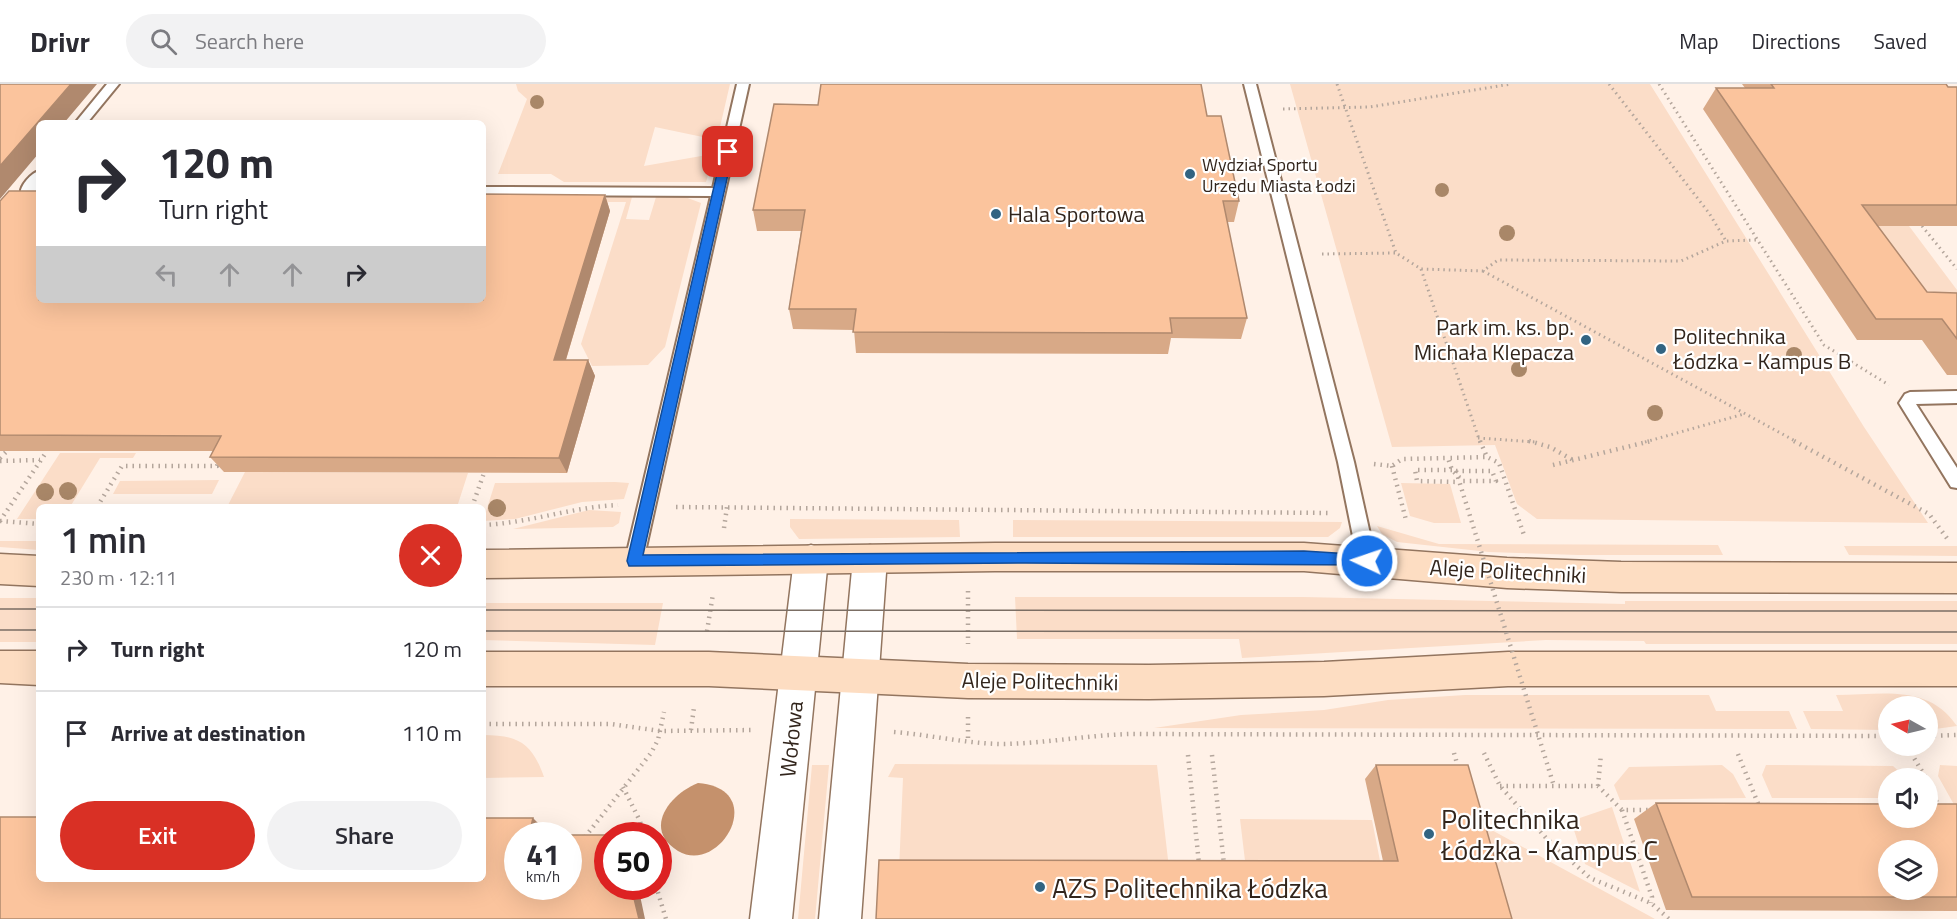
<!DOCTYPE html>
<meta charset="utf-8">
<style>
:root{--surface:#fff;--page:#f2f2f3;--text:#2b2b33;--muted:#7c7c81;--line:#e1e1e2;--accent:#d93025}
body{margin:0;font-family:"Titillium Web",sans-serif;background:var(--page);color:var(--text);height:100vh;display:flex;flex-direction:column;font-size:22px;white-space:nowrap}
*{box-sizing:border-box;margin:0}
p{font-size:20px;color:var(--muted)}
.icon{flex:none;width:33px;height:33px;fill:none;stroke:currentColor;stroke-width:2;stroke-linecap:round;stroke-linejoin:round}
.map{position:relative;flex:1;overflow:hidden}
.sheet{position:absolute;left:36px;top:420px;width:450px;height:378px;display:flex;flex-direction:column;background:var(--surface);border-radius:9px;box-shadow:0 6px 24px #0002}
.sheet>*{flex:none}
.top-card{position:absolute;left:36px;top:36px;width:450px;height:183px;border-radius:9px;box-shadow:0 6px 24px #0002;background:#fff;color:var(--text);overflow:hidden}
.needle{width:39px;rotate:278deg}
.fabs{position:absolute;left:1878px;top:612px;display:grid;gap:12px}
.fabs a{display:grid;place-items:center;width:60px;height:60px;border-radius:50%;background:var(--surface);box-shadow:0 6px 24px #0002;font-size:30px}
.speed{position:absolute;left:504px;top:738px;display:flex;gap:12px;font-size:30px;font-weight:700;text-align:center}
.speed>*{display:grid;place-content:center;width:78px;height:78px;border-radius:50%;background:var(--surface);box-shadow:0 6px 24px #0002;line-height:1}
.speed small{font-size:15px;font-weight:400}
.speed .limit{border:9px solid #d22;background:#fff;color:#111}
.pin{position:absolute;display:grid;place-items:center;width:51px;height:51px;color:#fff;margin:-26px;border-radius:12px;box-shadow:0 3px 9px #0006}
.me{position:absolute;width:66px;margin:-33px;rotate:273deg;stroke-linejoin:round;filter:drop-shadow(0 0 4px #0008)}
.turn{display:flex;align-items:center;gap:21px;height:126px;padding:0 24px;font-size:27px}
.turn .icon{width:78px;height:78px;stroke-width:2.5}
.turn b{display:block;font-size:42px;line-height:51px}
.lanes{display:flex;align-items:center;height:57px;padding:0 24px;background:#0003;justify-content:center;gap:30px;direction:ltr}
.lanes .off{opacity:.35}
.round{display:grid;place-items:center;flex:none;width:63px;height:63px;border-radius:32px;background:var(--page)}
.summary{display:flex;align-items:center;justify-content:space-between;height:102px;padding:0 24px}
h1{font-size:36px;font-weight:600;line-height:45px}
.cta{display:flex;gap:12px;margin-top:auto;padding:12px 24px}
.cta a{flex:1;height:69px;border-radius:36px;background:var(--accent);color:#fff;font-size:24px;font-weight:600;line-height:69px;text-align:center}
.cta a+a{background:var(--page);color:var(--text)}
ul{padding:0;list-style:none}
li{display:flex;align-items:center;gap:18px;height:84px;padding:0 24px;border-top:2px solid var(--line)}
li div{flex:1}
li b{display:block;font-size:22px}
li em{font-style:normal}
header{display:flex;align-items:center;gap:36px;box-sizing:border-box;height:84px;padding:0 30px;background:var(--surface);border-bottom:2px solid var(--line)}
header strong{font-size:28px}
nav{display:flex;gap:33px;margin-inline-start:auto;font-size:21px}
.search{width:420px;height:54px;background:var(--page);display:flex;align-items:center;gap:15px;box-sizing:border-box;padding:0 21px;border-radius:33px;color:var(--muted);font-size:22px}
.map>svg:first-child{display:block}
</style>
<header>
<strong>Drivr</strong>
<div class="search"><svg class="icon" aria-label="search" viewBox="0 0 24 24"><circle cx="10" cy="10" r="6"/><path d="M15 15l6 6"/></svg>Search here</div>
<nav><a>Map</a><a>Directions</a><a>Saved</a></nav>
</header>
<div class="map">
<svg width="1957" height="835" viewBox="0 0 1957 835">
<rect width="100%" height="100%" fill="#fff1e7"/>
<path fill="#fbddc8" d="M516,0H730L717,56L655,43L644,82L707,71L712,77L706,98H564L551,90H498L527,15L518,7Z
M1290,0H1650L1864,343L1928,439L1537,435L1517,420L1495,361L1392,363Z
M632,113L626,135L649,136L656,113H685L701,119L665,263L648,281L592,282L581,260L626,118H541L542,115Z
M1844,142H1909L1957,206V229H1907Z
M60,369H136L133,374H100L70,423H39V435H17Z
M245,388L468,389L457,423H227Z
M219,396L212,410H113L120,397Z
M495,399L615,398L629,399L624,415L582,418L515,435L483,437Z
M1401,399L1450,400L1461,439H1434L1410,432Z
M589,426L621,428L619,439L613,443L513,445Z
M790,435L959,436L960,453L799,455L790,443Z
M1013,436L1342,438L1340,444L1328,453H1013Z
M1377,442L1439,460L1718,461L1723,471H1578L1489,468L1397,458L1382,450Z
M0,457H39V466L0,463Z
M1844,462H1957V472L1849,471Z
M1015,513H1303L1625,520V517H1957V560H1646L1644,557L1546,556L1242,574L1239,555H1017Z
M0,514H39V558H0Z
M483,519H663L655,561L483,556Z
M1465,611H1709L1716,627H1789L1797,645L1154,644L1241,631L1324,626L1388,616Z
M1836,611C1881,611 1928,599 1957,642L1928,646V622H1888V646L1811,645L1803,627H1843Z
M483,651C518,651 532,659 544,693L483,694Z
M895,680L1157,681L1169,784L899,786L903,694L888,693Z
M812,681H829L815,835H798Z
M1722,681L1733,690L1746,714L1620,716L1614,701L1629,683Z
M1766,681L1893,682L1906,694H1888V714H1772L1762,691Z
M1940,681L1957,682V726L1938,692Z
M1612,723L1640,808L1585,780L1571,737Z
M1240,735L1372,736L1382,787L1246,785Z
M1488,744L1655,835H1505L1480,745Z"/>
<path fill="#c5916c" d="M698,699C770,705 720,792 678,767C642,745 670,710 698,699Z"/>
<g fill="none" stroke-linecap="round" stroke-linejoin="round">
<defs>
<path id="lane" d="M107,0H119L87,39H75Z
M737,0H749L643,477L640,482L634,484L628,482L625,477L711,112L483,111V103L713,104Z
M1244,0H1256L1354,378L1376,477L1373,482L1367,484L1361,482L1358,477L1338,378Z
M39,87V100L36,103H39V111L21,110C19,103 31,89 39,87Z
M1957,307V319L1916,320L1957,384V404L1951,403L1899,319L1905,310L1910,308Z"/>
<path id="street" d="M811,461L823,465L828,475L792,835H750L794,475L799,465Z
M870,461L882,465L887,475L861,835H819L853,475L858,465Z"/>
<path id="secondary" d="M995,459H1304L1507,474L1621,478L1957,479V509L1621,508L1507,504L1304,487H995L483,494V466Z
M0,470L39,472V502L0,500Z
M0,567H39V601L0,599Z
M483,568H709L968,580L1149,581L1324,578L1508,568H1957V602H1508L1324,612L1149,615L968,614L709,602H483Z"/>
</defs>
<use href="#lane" stroke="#93755f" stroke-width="4"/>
<use href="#street" stroke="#93755f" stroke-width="3"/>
<use href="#secondary" stroke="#93755f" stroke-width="3"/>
<path stroke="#b4a69c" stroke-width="3" stroke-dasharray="1.5 4" stroke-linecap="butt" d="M1337,0L1396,169L1421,185L1483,187L1498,176L1681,177L1726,157L1756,156
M1609,0L1709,129L1726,157
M1659,0L1824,261L1889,301
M1283,25L1370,23L1511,0
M1922,142L1957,185
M1322,170L1396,169
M1421,185L1480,358
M1483,187L1797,358
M1478,354L1536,358
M1645,358L1744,330"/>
<path stroke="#b4a69c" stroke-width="4.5" stroke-dasharray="1.5 5" stroke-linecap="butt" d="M1480,357L1487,373L1499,379L1525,454
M1529,357L1550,363L1573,376
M1794,357L1929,430L1949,457
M0,374L8,366
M0,377L40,376
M1374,380L1392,382L1402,375L1448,374
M1553,381L1651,357
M1392,382L1406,436
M1452,386H1415L1417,397L1459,398
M1456,387H1492L1496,397H1463L1452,386L1448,374L1487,373
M97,423L122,382H217L218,379
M472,423L484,389
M676,423L1329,429
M0,437L47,367
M0,437L39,440
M483,441C529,439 572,423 618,421
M724,444L727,423
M968,507V560
M707,547L713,510
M968,633V659
M483,640H611L660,647L755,646
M691,646L694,623
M894,648C932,651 967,660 1005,660C1047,659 1089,651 1131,650L1888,652
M1928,652L1957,651
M1454,669L1458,683
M1484,669L1500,702L1547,755L1590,794L1651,819L1669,835
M1911,669L1926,694
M1738,670L1759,722
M1188,671L1199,780
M1212,671L1224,780
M1928,699L1939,723
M1500,702H1598L1622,726H1651
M1598,702L1601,670
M623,703L640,737L643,752
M1622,726L1652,813L1651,819
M585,753L651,669L658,656L664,628
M656,802L666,835"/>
<use href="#lane" fill="#fff" fill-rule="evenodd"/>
<use href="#street" fill="#fff" fill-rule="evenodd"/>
<use href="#secondary" fill="#fdddc2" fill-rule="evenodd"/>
<path stroke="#7b6e64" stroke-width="1.5" d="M0,525H39
M483,526L1957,527
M0,546H39
M483,547L1957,548"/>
<path stroke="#b4a69c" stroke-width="4.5" stroke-dasharray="1.5 5" stroke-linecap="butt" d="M1456,387L1554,702"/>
</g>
<g fill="#a98768">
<circle cx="537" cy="18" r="7"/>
<circle cx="1442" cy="106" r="7"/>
<circle cx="1507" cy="149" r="8"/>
<circle cx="1794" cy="271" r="8"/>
<circle cx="1519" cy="285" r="8"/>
<circle cx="1655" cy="329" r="8"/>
<circle cx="68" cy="407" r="9"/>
<circle cx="45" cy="408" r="9"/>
<circle cx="497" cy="424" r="9"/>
</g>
<path fill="#d8a987" d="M1742,0H1946L1948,3H1957V142H1877L1927,208L1957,209V291H1947L1922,256H1857L1703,25L1716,4H1745Z
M1207,32L1239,117L1234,138H1227L1247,234L1241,255L1171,254L1168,270L856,269L854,246L793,245L789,225L801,147H757L753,126Z
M605,111L610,127L566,276H588L595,292L567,389L224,388L210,373L213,367H0V117Z
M1376,681L1512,835L1383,777L1365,695Z
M1656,719L1957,720V827L1666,826L1634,735Z"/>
<path fill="#b0896e" d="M71,0H97L64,39H39V69L0,115V82Z
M605,111L610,127L561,292L554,276Z
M588,276L595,292L567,389L559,374Z
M533,734L544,745L542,752H529Z
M631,802H638L645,835H639Z"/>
<path fill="#fbc49d" stroke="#b0896e" stroke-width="1.5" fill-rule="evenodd" d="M0,0H71L0,82Z
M821,0H1201L1207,32H1221L1239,117H1223L1247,234H1170L1172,249L853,248L856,225H789L805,126H753L774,20L818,21Z
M1771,0H1946L1948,3H1957V121H1862L1927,208L1957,209V255L1942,235H1876L1716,4H1774Z
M9,107H39V216H483V110L605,111L554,276H588L559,374L210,373L221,352L0,351V117Z
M1376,681H1468L1512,835H876L879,776L1398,777Z
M1656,719L1888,720V734H1928V720H1957V813H1692ZM1888,766H1928V806H1888Z
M0,733H39V795H483V734H533L529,751H619L608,752V802H631L639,835H0ZM518,752H568V802H518Z"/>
<path fill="#1a73e8" stroke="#114b97" stroke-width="1.5" d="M728,65L733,68L643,471L1304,467L1367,471L1374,477L1372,481L1026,479L629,482L627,477L722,68Z"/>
<g fill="#326482" stroke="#fff" stroke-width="2">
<circle cx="1190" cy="90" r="6"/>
<circle cx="996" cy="130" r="6"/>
<circle cx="1586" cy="256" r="6"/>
<circle cx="1661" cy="265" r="6"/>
<circle cx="1429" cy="750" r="6"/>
<circle cx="1040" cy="803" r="6"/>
</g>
<g text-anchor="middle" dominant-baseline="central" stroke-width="4.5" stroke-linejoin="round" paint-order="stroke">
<g font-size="18" fill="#32251c" stroke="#fff" text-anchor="start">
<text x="1202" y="80">Wydział Sportu<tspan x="1202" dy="21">Urzędu Miasta Łodzi</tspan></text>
</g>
<g font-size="22" fill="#32251c" stroke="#fff" text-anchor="start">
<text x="1008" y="130">Hala Sportowa</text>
<text x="1574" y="243" text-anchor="end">Park im. ks. bp.<tspan x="1574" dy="25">Michała Klepacza</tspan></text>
<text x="1673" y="252">Politechnika<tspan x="1673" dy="25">Łódzka - Kampus B</tspan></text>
</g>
<g font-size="22" fill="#32251c" stroke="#fff">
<text transform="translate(1508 487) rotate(3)">Aleje Politechniki</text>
<text transform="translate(1040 597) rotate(1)">Aleje Politechniki</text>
<text transform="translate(791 655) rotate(-84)">Wołowa</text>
</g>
<g font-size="27" fill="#32251c" stroke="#fff" text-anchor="start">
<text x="1441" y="734">Politechnika<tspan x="1441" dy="31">Łódzka - Kampus C</tspan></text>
<text x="1052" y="803">AZS Politechnika Łódzka</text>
</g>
</g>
</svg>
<div class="fabs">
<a><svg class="needle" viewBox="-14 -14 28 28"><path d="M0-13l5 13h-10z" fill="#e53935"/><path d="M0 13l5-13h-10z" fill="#7c7c81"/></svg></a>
<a><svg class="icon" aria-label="sound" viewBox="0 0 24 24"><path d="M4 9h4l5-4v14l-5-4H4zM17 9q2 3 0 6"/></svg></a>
<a><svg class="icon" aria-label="layers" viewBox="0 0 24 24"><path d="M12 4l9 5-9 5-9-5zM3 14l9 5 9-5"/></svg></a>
</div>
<div class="speed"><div>41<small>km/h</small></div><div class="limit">50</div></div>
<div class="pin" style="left:728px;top:68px;background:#d93025"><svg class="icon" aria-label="arrive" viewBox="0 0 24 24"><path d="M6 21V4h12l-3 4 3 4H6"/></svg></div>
<svg class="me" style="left:1367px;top:477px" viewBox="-20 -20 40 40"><circle r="17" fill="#1a73e8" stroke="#fff" stroke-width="3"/><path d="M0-11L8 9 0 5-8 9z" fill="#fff"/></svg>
<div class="top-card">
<div class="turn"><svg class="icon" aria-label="right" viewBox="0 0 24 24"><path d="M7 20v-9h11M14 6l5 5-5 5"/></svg><div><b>120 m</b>Turn right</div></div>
<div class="lanes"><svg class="icon off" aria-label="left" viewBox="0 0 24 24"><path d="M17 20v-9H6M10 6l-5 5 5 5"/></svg><svg class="icon off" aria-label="ahead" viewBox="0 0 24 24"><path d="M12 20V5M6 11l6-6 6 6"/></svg><svg class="icon off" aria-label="ahead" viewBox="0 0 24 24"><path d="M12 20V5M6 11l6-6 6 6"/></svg><svg class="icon" aria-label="right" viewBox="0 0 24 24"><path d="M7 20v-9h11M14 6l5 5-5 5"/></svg></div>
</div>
<section class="sheet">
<div class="summary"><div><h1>1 min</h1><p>230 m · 12:11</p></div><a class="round" style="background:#d93025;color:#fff"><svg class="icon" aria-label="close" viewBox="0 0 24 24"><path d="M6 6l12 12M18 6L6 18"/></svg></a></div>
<ul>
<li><svg class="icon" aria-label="right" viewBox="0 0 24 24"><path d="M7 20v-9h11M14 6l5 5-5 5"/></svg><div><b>Turn right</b></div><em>120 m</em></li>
<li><svg class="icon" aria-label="arrive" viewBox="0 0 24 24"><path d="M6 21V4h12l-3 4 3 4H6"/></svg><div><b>Arrive at destination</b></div><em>110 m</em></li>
</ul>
<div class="cta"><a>Exit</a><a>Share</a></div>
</section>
</div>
